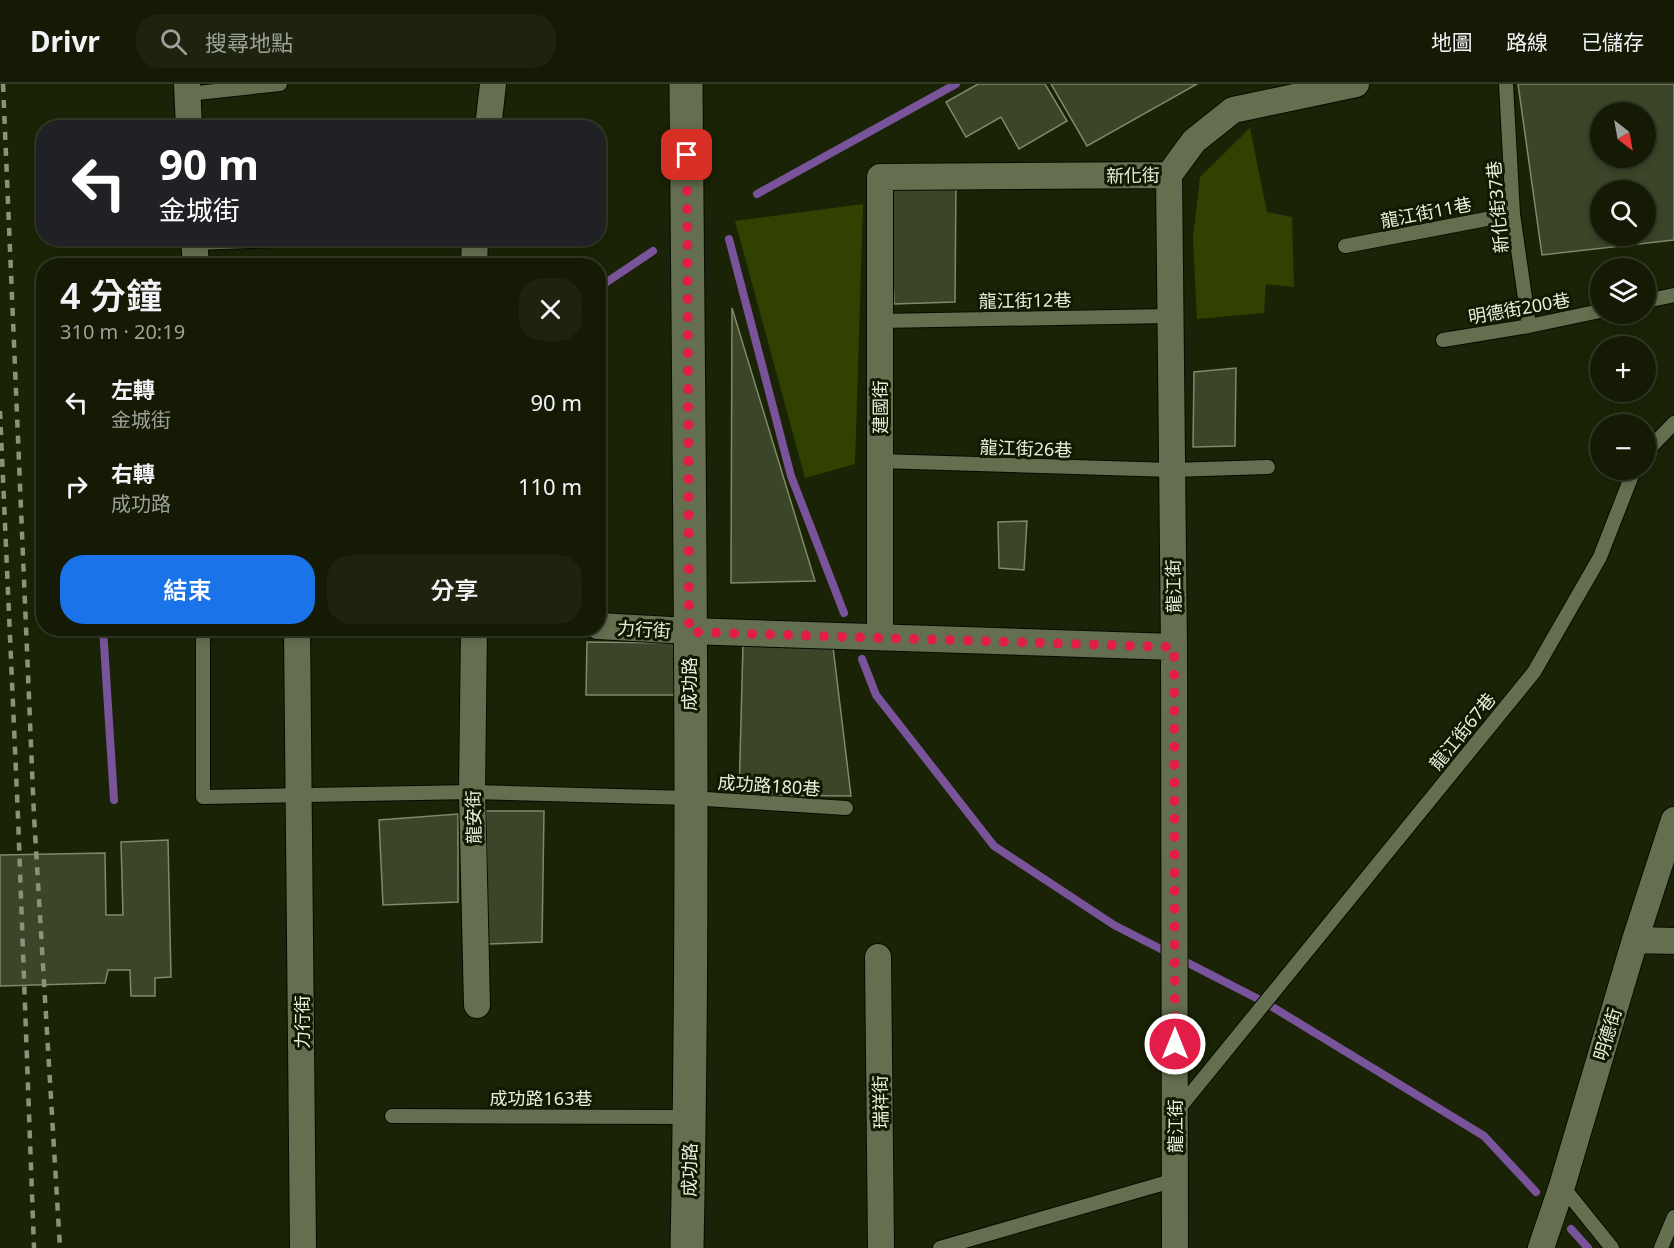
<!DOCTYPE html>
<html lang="zh-TW">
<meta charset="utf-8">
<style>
:root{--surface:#141a04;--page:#1d230e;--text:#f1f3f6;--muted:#9da19a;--line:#333826;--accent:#1a73e8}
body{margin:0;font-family:"Noto Sans","Noto Sans TC",sans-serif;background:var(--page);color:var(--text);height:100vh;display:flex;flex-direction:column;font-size:22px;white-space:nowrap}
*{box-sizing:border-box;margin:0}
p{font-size:20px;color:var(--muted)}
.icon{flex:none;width:33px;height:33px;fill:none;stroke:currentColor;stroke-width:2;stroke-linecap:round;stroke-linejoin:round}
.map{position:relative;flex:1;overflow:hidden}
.drawer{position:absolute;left:36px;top:174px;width:570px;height:378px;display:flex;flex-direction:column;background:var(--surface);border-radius:24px;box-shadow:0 3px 9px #0003,0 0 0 2px var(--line)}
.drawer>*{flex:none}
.top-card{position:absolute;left:36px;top:36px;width:570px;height:126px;border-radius:24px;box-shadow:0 3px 9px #0003,0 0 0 2px var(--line);background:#202124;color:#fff;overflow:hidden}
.needle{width:39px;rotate:149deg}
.buttons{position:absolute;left:1590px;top:18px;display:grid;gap:12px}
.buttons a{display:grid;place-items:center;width:66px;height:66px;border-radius:50%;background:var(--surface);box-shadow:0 3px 9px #0003,0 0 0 2px var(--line);font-size:30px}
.pin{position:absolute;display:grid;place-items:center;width:51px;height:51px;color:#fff;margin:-26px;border-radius:12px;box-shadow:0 3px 9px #0006}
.me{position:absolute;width:66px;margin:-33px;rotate:0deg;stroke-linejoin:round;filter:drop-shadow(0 0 4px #0008)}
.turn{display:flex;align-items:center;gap:21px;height:126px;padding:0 24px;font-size:27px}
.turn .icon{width:78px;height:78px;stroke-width:2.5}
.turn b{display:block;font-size:42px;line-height:51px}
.round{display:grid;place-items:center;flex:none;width:63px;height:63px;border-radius:24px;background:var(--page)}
.headline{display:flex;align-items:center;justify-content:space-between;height:102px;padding:0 24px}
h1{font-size:36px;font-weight:600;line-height:45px}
.button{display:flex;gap:12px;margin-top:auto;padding:12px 24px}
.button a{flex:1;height:69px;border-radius:24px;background:var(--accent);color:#fff;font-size:24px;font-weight:600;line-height:69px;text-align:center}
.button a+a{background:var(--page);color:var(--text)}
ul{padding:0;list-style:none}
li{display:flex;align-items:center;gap:18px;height:84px;padding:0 24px}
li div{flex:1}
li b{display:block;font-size:22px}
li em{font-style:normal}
header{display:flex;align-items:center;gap:36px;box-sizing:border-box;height:84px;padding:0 30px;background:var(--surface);border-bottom:2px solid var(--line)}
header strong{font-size:28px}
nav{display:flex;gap:33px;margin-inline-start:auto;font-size:21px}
.search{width:420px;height:54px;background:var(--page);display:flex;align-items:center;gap:15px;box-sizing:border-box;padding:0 21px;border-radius:24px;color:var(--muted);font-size:22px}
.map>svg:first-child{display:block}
</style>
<header>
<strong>Drivr</strong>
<div class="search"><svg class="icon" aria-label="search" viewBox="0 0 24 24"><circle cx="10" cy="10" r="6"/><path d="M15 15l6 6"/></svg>搜尋地點</div>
<nav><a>地圖</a><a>路線</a><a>已儲存</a></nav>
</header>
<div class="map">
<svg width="1674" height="1164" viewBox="0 0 1674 1164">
<rect width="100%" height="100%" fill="#1a2306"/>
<path fill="#314200" d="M1250,44L1267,128L1292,133L1294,203L1266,200L1264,229L1197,235L1193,154L1200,93Z
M863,120L855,380L805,394L735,137Z"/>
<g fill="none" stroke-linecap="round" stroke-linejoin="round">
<path stroke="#79549a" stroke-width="8" d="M757,110L956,0
M729,155L791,392L844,529
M598,204L653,167
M103,544L114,716
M862,575L876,611L994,762L1114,841L1266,919L1484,1052L1536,1108
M1571,1145L1588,1164"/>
</g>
<path fill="#3b4528" stroke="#7e8a69" stroke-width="1.5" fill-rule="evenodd" d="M978,0H1045L1067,37L1019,65L1001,33L966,53L946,18Z
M1051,0H1197L1087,62Z
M1518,0H1674V156L1542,171ZM1600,28H1646V74H1600ZM1600,106H1646V152H1600Z
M956,98L955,218L894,220L889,101Z
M732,224L815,497L731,499Z
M1236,284L1235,362L1193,363L1194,288Z
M1027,437L1024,486L999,484L998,438Z
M587,558L675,559L674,611H586Z
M743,561L833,563L851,712L739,711Z
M486,727H544L542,858L488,860Z
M458,730V818L383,821L379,736Z
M168,756L171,893L155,894V912H131L130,886H108L105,899L0,902V771L105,769L106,831H123L121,758Z"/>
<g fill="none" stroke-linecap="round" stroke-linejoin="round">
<defs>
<path id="service" d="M1506,0L1513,130L1529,242
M188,10L280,0
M195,159L325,154
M1345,162L1513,130
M1646,217L1674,211
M880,237L1170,232
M1443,256L1529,242L1600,227
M1646,368L1674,339
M880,377L1172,386L1268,383
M203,544V713L472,708L690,714L846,724
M1176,1028L1534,588L1600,473L1634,386
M392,1032L690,1033
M1562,1102L1612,1164
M940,1164L1175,1096
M1661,1164L1674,1133"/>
<path id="minor" d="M187,0L189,44
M488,44L493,0
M1169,91L1174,563L1175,1164
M1169,91L1194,57L1233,26L1356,0
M194,154L196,182
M474,182L475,154
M598,542L689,547L1174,563
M297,544L303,1164
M474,544L472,708L477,921
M880,553V93L1169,91
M1635,856L1674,857
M878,873L881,1164
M1541,1164L1562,1102L1635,856L1674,736"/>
<path id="tertiary" d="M686,0C689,388 695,776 687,1164"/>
</defs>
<use href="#service" stroke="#050c00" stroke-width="16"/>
<use href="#minor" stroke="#050c00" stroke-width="28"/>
<use href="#tertiary" stroke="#050c00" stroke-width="35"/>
<use href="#service" stroke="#646f50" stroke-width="14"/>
<use href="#minor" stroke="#646f50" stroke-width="26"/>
<use href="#tertiary" stroke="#646f50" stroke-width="33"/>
<path stroke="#8a927b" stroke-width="4.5" stroke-dasharray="8 8" stroke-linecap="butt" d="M3,0L34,732L60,1164
M0,327L18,733L34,1164"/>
</g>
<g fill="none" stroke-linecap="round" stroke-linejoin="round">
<path stroke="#e11d48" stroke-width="10" stroke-dasharray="0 18" d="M687,71L689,548L1174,563L1175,960"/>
</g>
<g text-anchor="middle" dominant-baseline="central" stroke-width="6" stroke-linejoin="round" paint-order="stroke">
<g font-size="18" fill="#e8efdd" stroke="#111900">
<text transform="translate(1133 91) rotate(-1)">新化街</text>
<text transform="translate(1497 123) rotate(-95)">新化街37巷</text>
<text transform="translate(1426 128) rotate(-11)">龍江街11巷</text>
<text transform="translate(1025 216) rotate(-1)">龍江街12巷</text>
<text transform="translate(1519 224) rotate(-10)">明德街200巷</text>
<text transform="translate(880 323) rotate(-90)">建國街</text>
<text transform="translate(1026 364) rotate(2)">龍江街26巷</text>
<text transform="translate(1173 502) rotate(-91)">龍江街</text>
<text transform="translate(644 545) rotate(3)">力行街</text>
<text transform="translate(689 600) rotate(-90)">成功路</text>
<text transform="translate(1462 647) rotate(-51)">龍江街67巷</text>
<text transform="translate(769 701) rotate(4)">成功路180巷</text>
<text transform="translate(473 733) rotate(-91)">龍安街</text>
<text transform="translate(302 938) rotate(-90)">力行街</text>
<text transform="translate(1607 950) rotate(-73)">明德街</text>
<text x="541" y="1014">成功路163巷</text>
<text transform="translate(880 1018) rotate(-91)">瑞祥街</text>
<text transform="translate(1175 1042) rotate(-90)">龍江街</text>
<text transform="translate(689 1086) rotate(-89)">成功路</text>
</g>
</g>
</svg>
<div class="buttons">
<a><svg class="needle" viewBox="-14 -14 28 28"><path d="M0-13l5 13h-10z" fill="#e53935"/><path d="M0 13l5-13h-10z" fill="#9da19a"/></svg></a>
<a><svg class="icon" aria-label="search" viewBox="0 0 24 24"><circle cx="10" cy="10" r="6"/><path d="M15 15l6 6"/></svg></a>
<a><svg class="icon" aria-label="layers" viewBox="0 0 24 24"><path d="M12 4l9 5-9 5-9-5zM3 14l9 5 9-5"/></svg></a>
<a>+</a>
<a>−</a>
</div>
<div class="pin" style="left:687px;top:71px;background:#d93025"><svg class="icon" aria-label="arrive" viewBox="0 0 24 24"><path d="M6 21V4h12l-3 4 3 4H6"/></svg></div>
<svg class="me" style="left:1175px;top:960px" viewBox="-20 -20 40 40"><circle r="17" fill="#e11d48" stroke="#fff" stroke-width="3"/><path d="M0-11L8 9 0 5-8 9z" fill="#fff"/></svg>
<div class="top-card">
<div class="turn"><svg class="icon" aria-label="left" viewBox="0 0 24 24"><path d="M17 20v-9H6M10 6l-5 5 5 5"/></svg><div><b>90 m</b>金城街</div></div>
</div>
<section class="drawer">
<div class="headline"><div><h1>4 分鐘</h1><p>310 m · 20:19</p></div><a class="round"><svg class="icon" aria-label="close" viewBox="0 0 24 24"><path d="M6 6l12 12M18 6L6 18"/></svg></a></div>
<ul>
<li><svg class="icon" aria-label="left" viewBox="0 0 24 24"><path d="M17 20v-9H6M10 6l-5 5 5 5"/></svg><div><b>左轉</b><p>金城街</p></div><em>90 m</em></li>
<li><svg class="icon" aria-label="right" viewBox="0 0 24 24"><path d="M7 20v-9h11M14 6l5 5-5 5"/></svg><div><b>右轉</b><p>成功路</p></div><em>110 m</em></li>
</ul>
<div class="button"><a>結束</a><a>分享</a></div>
</section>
</div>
